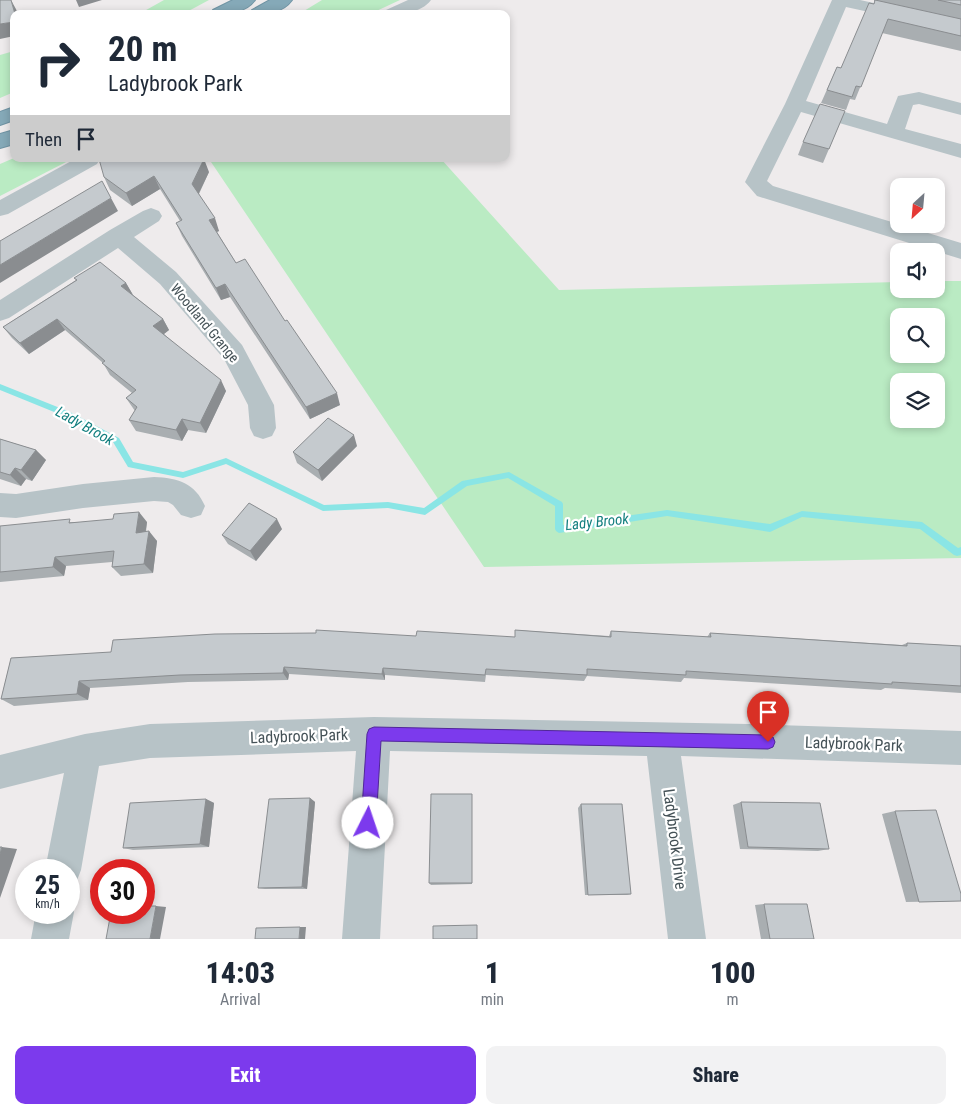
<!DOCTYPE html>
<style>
:root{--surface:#fff;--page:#f2f2f3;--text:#1f2937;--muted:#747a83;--accent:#7c3aed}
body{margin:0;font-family:"Roboto Condensed",sans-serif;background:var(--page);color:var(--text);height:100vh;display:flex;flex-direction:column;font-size:19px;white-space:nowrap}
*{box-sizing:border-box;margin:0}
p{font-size:16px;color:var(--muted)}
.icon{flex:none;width:28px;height:28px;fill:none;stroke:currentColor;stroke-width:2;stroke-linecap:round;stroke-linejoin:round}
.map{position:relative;height:939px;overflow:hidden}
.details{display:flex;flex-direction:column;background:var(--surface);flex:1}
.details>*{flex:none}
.hud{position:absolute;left:10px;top:10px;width:500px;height:152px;border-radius:10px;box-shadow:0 2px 8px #0003;background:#fff;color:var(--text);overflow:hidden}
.needle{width:32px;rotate:206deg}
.tools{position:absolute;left:890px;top:178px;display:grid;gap:10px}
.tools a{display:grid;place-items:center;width:55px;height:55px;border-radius:10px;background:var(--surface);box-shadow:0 2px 8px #0003;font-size:25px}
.speed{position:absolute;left:15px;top:859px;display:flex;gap:10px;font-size:25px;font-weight:700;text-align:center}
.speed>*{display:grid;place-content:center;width:65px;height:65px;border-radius:50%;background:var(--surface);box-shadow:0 2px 8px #0003;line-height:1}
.speed small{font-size:12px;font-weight:400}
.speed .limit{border:8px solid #d22;background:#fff;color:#111}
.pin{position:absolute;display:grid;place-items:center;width:42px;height:42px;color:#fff;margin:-51px -21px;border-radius:50% 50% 50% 0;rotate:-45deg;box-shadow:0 0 5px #0007}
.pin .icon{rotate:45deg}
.me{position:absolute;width:55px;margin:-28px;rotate:4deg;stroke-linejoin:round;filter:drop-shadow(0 0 4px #0008)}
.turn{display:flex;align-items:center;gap:18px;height:105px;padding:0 15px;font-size:22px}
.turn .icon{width:65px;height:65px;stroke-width:2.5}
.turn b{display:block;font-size:35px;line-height:42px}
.then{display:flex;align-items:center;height:48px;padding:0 15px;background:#0003;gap:10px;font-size:19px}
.eta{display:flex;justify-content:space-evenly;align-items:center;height:85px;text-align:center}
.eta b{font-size:30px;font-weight:800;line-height:35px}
.primary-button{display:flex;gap:10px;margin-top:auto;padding:10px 15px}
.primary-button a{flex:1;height:58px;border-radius:10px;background:var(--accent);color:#fff;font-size:20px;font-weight:800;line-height:58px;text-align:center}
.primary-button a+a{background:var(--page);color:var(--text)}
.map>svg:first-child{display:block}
</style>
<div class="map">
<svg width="961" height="939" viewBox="0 0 961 939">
<rect width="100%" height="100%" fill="#eeebec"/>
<path fill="#baebc3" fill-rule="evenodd" d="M164,0H209L183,14H139Z
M322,0H400L370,14H299Z
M14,51V92L0,98V55Z
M14,158V159H72L0,196V164Z
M209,159H441L559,290L899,282V289H936V281H961V558L484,567ZM936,316V354H899V316ZM936,381V419H899V381Z"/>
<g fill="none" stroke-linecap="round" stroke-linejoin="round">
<path fill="#8ae5e5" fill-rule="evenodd" d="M0,384L70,412L119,438L133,462L183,472L226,458L324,505L388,502L424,508L462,481L509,472L562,502L563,504V525L667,510L770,524L802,511L922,522L958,548L961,547V555L957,556L954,555L920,529L802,517L770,532L667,516L559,533L556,531L555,529V506L508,478L467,486L425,515L388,508L323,511L226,464L183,478L128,467L113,442L64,416L0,390Z"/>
<defs>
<path id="highway" d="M233,0H255C245,14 226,14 210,14L213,10Z
M270,0H292C282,14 265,14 249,14L252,10Z
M14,107V120L0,125V112Z
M14,130V144L0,148V134Z"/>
</defs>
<use href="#highway" stroke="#7094a4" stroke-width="2"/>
<path fill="#b7c3c7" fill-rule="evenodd" d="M408,0H431C421,14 399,14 383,14L386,10Z
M832,0H860L961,22V32L846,7L806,101L887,124L898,96L919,92L961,103V115L919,104L913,105L905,129L961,144V158L801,112L767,181L773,186L961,243V259L757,196L745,182L785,104Z
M75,159H100L97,164L8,214L0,216V200Z
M151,208L159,211L162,216L159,221L134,237L176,272L242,345L274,405L276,428L272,436L263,439L254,436L250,428L248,405L224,359L160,284L118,248L9,318L0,321V300L110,230L143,211Z
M154,477C178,478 195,483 205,506L201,515L191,518L181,515L173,505L168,502L154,501L83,508L16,518L0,517V493L16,494L83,484Z
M374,717L749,724L961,731V765L681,756L706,939H668L647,756L390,751L380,939H342L356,751L150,758L99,766L81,870L76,883L69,886V870H45L64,773L0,789V755L85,734L150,724Z
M69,900L74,912L69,939H31L36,912H69Z"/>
<use href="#highway" fill="#85a9b8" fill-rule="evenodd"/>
</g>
<path fill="#a9aeb1" d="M874,0H961V51L882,33L855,100L850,99L846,110L821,103L837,67L841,68L874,4L875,1H874Z
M845,111L823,163L798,155L803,142Z
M209,172L199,194L219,231L217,232L236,263L340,405L310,419L230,297L221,300L182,236L176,223L180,221L160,189L132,206L110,190L104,177Z
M74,278L126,283L133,295L163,319L169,330L164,334L226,391L206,433L188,430L182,441L136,431L129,420L135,411L126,398L132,393L110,375L103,363L65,330L29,354L12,338L3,327L76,280Z
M0,439L36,450L46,460L32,481L26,479L21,486L0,479Z
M357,446L322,481L297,463L293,452Z
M73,522H147L146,532L157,541L153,573L121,576L112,567V562L66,566L64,576L0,582V526Z
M282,529L256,561L228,544L222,535Z
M515,630L609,636L611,631L707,637L710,633L902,645L907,643L961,646V693L885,688L881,690L684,678L681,682L587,676L584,681L486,675L485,682L385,675V680L289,674L288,680L188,682L90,688L88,700L14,706L1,699L11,658L416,636L515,637Z
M472,794V884L431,885L429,883Z
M310,798L315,802L307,889H265L258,888Z
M206,799L214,803L209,847L133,850L123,848Z
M741,802L829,849L818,851L740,849L733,805Z
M581,804L631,894L627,895H585L578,808Z
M895,811L961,901L906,902L882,814Z
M764,904L814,939H761L755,905Z"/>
<path fill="#8a8d90" d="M11,0L17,11L18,14H15Z
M76,0H102L79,7Z
M14,22V36L0,39V24Z
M204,159L209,172L197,197L192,184Z
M154,176L160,189L132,206L126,193Z
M111,198L118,211L0,283V265Z
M215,218L219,231L214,233L209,220Z
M126,283L133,295L121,286Z
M225,284L230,297L221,300L216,288Z
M57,319L65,330L29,354L20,343Z
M163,319L169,330L160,337L153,326Z
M221,380L226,391L206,433L200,423Z
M337,393L340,405L310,419L306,407Z
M182,419L188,430L182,441L176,430Z
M354,435L357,446L322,481L318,470Z
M36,450L46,460L32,481L21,470Z
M15,468L26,479L21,486L10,475Z
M139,512L147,522L144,542L136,533Z
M277,519L282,529L256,561L250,551Z
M149,531L157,541L153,573L144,564Z
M55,557L66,566L64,576L53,567Z
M284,667L289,674L288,680L283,673Z
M383,668L385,675V680L382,674Z
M79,681L90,688L88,700L77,694Z
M310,798L315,802L307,889L302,887Z
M206,799L214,803L209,847L200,844Z
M2,847L17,849L0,898V854Z
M156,906L166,907L160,939H150Z
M300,927H306L305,939H299Z"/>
<path fill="#c5cace" stroke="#8a8d90" d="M0,0H11L15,14H14V22L0,24Z
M875,0L961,19V36L888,19L861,87L856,86L852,97L827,90L837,67L841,68L869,3L874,4Z
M938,0H961V5Z
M820,104L845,111L829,149L803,142Z
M99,159H204L192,184L215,218L209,220L236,263L245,259L285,321L287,320L337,393L306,407L225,284L216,288L176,223L182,220L154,176L126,193L104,177Z
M102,181L111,198L0,265V241Z
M100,262L126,283L121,286L163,319L153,326L221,380L200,423L182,419L176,430L129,420L137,407L126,398L136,390L102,363L105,361L57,319L20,343L3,327L77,280L74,278Z
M328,418L354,435L318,470L293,452Z
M0,439L36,450L21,470L15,468L10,475L0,472Z
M249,503L277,519L250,551L222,535Z
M139,512L136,533L149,531L144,564L112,567L114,551L55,557L53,567L0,572V526L70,519L69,523L113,519L114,514Z
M316,630L416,636L417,631L515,637V630L611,637V631L711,637L710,633L907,646V643L961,646V686L892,682V684L686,671V675L587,669V675L486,669L485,675L383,668L382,674L284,667L283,673L180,675L79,681L77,694L1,699L11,658L111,652L113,640L215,634L316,633Z
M431,794H472V883H429Z
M310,798L302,887L258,888L269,799Z
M206,799L200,844L123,848L130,803Z
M741,802L820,803L829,849L748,847Z
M581,804H622L631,894L588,895Z
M936,810L961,894V901L919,902L895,811Z
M0,847H2L0,854Z
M764,904H807L814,939H770Z
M144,906H156L150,939H106L111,912H144Z
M477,925V939H433V926Z
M300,927L299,939H255L256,928Z"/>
<path fill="#7c3aed" stroke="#51269a" d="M374,727L768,735L773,737L775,742L773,747L768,749L381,741L376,823L374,828L368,830L363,828L361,823L367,734L369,729Z"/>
<g text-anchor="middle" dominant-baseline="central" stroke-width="4.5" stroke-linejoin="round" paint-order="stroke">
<g font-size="14" fill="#455257" stroke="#fff">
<text transform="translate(205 323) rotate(50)">Woodland Grange</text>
</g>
<g font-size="15" font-style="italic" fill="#137f7f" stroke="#fff">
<text transform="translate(85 426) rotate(29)">Lady Brook</text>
<text transform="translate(597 522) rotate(-6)">Lady Brook</text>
</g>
<g font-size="16" fill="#455257" stroke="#fff">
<text transform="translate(299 736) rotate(-2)">Ladybrook Park</text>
<text transform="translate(854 744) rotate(2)">Ladybrook Park</text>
<text transform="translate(675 839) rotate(83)">Ladybrook Drive</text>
</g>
</g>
</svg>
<div class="tools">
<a><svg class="needle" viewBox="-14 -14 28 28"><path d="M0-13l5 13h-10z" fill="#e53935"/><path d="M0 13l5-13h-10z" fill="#747a83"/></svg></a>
<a><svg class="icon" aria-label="sound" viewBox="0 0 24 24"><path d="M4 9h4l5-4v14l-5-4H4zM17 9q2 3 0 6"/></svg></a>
<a><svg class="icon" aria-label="search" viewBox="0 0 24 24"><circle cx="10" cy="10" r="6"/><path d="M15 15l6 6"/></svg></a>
<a><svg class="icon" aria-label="layers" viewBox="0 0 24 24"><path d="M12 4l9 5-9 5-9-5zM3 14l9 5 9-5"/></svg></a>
</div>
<div class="speed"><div>25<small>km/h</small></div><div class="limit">30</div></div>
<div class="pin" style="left:768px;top:742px;background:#d93025"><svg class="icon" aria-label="arrive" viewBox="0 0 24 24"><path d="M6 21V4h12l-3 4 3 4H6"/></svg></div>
<svg class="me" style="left:368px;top:823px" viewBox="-20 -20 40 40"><circle r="19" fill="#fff"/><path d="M0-13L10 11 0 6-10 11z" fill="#7c3aed"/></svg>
<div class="hud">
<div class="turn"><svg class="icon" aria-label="right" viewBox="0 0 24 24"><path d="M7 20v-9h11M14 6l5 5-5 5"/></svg><div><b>20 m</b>Ladybrook Park</div></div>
<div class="then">Then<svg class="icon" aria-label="arrive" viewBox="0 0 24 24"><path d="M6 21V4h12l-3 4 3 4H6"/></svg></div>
</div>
</div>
<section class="details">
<div class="eta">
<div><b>14:03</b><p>Arrival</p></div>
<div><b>1</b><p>min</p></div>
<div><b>100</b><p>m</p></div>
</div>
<div class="primary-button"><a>Exit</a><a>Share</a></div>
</section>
